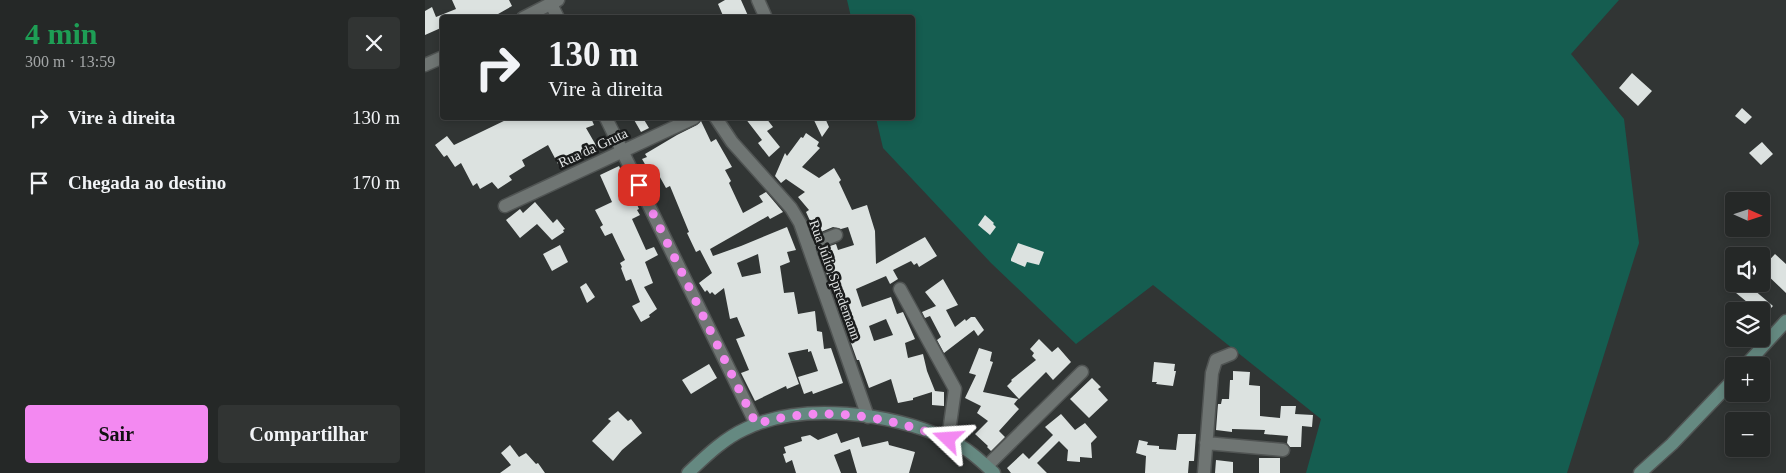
<!DOCTYPE html>
<html lang="pt">
<meta charset="utf-8">
<style>
:root{--surface:#252827;--page:#313433;--text:#f1f3f6;--muted:#a3a6a7;--line:#424444;--accent:#f389f1}
body{margin:0;font-family:Georgia,serif;background:var(--page);color:var(--text);height:100vh;display:flex;flex-direction:column;font-size:19px;white-space:nowrap}
*{box-sizing:border-box;margin:0}
p{font-size:16px;color:var(--muted)}
.icon{flex:none;width:28px;height:28px;fill:none;stroke:currentColor;stroke-width:2;stroke-linecap:round;stroke-linejoin:round}
.map{position:relative;flex:1;overflow:hidden}
.drawer{display:flex;flex-direction:column;background:var(--surface);width:425px}
.drawer>*{flex:none}
.top-card{position:absolute;left:15px;top:15px;width:475px;height:105px;border-radius:5px;box-shadow:0 2px 8px #0003,0 0 0 1px var(--line);background:#252827;color:var(--text);overflow:hidden}
.needle{width:32px;rotate:93deg}
.buttons{position:absolute;left:1300px;top:192px;display:grid;gap:10px}
.buttons a{display:grid;place-items:center;width:45px;height:45px;border-radius:5px;background:var(--surface);box-shadow:0 2px 8px #0003,0 0 0 1px var(--line);font-size:25px}
.pin{position:absolute;display:grid;place-items:center;width:42px;height:42px;color:#fff;margin:-21px;border-radius:10px;box-shadow:0 2px 8px #0006}
.me{position:absolute;width:55px;margin:-28px;rotate:290deg;stroke-linejoin:round;filter:drop-shadow(0 0 4px #0008)}
.turn{display:flex;align-items:center;gap:18px;height:105px;padding:0 25px;font-size:22px}
.turn .icon{width:65px;height:65px;stroke-width:2.5}
.turn b{display:block;font-size:35px;line-height:42px}
.round{display:grid;place-items:center;flex:none;width:52px;height:52px;border-radius:5px;background:var(--page)}
.overview{display:flex;align-items:center;justify-content:space-between;height:85px;padding:0 25px}
h1{font-size:30px;font-weight:800;line-height:38px;color:#1e9e55}
.button{display:flex;gap:10px;margin-top:auto;padding:10px 25px}
.button a{flex:1;height:58px;border-radius:5px;background:var(--accent);color:#111;font-size:20px;font-weight:800;line-height:58px;text-align:center}
.button a+a{background:var(--page);color:var(--text)}
ul{padding:0;list-style:none}
li{display:flex;align-items:center;gap:15px;height:65px;padding:0 25px}
li div{flex:1}
li b{display:block;font-size:19px}
li em{font-style:normal}
main{display:flex;flex:1;min-height:0}
.map>svg:first-child{display:block}
</style>
<main>
<section class="drawer">
<div class="overview"><div><h1>4 min</h1><p>300 m · 13:59</p></div><a class="round"><svg class="icon" aria-label="close" viewBox="0 0 24 24"><path d="M6 6l12 12M18 6L6 18"/></svg></a></div>
<ul>
<li><svg class="icon" aria-label="right" viewBox="0 0 24 24"><path d="M7 20v-9h11M14 6l5 5-5 5"/></svg><div><b>Vire à direita</b></div><em>130 m</em></li>
<li><svg class="icon" aria-label="arrive" viewBox="0 0 24 24"><path d="M6 21V4h12l-3 4 3 4H6"/></svg><div><b>Chegada ao destino</b></div><em>170 m</em></li>
</ul>
<div class="button"><a>Sair</a><a>Compartilhar</a></div>
</section>
<div class="map">
<svg width="1361" height="473" viewBox="0 0 1361 473">
<rect width="100%" height="100%" fill="#313534"/>
<path fill="#155d50" d="M422,0H1194L1146,54L1199,119L1214,243L1142,473H881L896,419L728,285L651,344L566,263L458,148L451,118H488V18L426,17Z"/>
<path fill="#dce2e0" fill-rule="evenodd" d="M27,0H84L87,6L66,18H43L42,15L33,18H18V27L0,35V11L7,7L11,17L31,9Z
M300,0H316L324,18H299L293,4Z
M1207,73L1227,91L1213,106L1194,88Z
M1317,108L1327,117L1320,124L1310,116Z
M85,118H166L169,125L161,128L172,147L144,164L141,159L133,164L123,145L97,160L100,166L84,176L87,180L73,189L67,182L55,189L52,183L48,186L36,163L30,167L22,155L19,157L10,145L22,136L29,145Z
M208,118H218L224,128L216,132Z
M320,118H341L348,127L342,131L355,147L344,157L333,143L337,140Z
M388,118H400L404,127L397,137Z
M276,121L286,142L291,139L307,167L300,170L306,181L304,183L318,213L338,202L334,196L341,192L358,212L345,219L343,216L285,249L288,256L316,246L362,227L371,250L362,252L365,262L355,266L359,293L369,292L373,314L390,311L392,331L397,332L399,349L406,348L418,383L388,394L387,391L379,394L373,377L393,371L386,351L383,352V349L363,353L374,384L362,389L361,386L330,401L316,373L324,370L311,339L320,336L312,317L305,319L299,288L290,295L287,292L285,294L282,290L280,292L274,283L287,273L275,250L271,252L262,233L264,232L245,186L241,188L231,170L225,173L217,159L222,157L220,154L252,135L272,125ZM333,254L336,273L317,277L312,263Z
M381,133L394,142L392,146L395,148L377,167L394,178L409,168L416,180L414,182L427,210L442,205L450,231L451,264L500,237L512,256L494,267L492,263L489,265L486,261L468,270L473,279L465,284L461,276L431,289L437,307L466,297L472,314L478,312L490,339L480,343L483,358L498,354L502,371L510,391L519,392V406L507,405V392L488,398V400L473,403L466,379L444,388L434,360H432L416,315L417,314L410,291L405,283L401,272L404,271L396,249L411,244L413,250L429,245L423,227L416,229L408,227L391,234L381,212L384,210L373,197L380,192L361,179L356,183L350,176L360,153L362,156L376,137L378,138ZM461,319L468,335L449,341L444,326Z
M1337,142L1348,154L1336,165L1324,153Z
M194,166L214,209L212,210L215,215L207,219L221,250L229,247L233,255L220,262L228,283L219,287L232,309L224,315L225,317L216,322L207,306L215,302L206,279L201,281L196,268L197,267L195,263L200,260L187,233L180,236L175,227L178,225L170,210L187,202L175,175Z
M110,202L128,223L132,219L140,229L138,230L139,232L127,240L112,224L95,238L81,220L95,209L98,213Z
M560,215L569,223L568,224L571,227L565,235L553,225Z
M593,243L619,252L614,265L602,262L600,267L586,261V259Z
M135,245L143,262L127,271L118,254Z
M1350,254L1361,264V293L1336,269Z
M518,279L533,305L521,310L530,327L540,319L541,321L546,317H550L559,330L553,336L549,330L519,353L512,340L516,337L505,316L500,318L497,312L511,306L500,292Z
M161,283L170,297L162,303L155,287Z
M1309,284H1322L1348,306L1336,318V311H1329L1321,304L1322,302L1305,288Z
M614,339L627,352L633,347L646,362L628,380L621,372L594,399L582,386L587,381L586,380L611,360L607,356L609,353L605,349Z
M554,348L567,352L565,361L568,362L558,392L593,399L589,404L594,409L574,431L580,437L566,451L562,447L563,446L550,434L563,421L552,413L556,406L540,398L551,375L544,373Z
M729,362L750,364L749,371H751L748,386L731,384L732,382H727Z
M284,364L292,378L266,394L257,380Z
M808,371L825,372L824,385L835,386V416L855,418L856,406H871L870,414L888,415L887,427L877,426L876,447H865L862,443L863,436L839,434L840,430L807,429V432L791,430L793,404H796L797,399H804L805,380H808Z
M667,378L676,387L673,389L683,400L664,418L645,399Z
M193,411L203,421L206,419L217,433L197,450L188,461L167,441L186,421L183,419Z
M636,414L650,430L660,423L672,437L666,443L667,458L655,457V462L642,461L643,450L634,441L612,463L622,473H586L582,468L598,453L604,459L628,435L620,427Z
M412,433L416,443L434,437L437,447L463,441L464,445L490,452L484,473H432L425,449L409,455L416,473H371L367,460L361,463L358,454L361,453L359,447L377,441L376,437L385,435L393,440Z
M753,434H771L769,461H764L763,473H720L721,456L711,453L714,440L723,442L722,445L734,446V449L751,450Z
M85,445L94,457L101,453L111,464L113,463L120,473H75L86,465L76,453Z
M834,458H855V473H834Z
M791,460L808,462V473H790Z"/>
<g fill="none" stroke-linecap="round" stroke-linejoin="round">
<defs>
<path id="street" d="M333,0L341,18
M126,4L133,18
M98,18L133,0
M0,65L18,57
M181,118L331,424
M291,118L307,142L366,208L375,223L443,417
M80,206L269,118
M383,246L411,235
M475,289L530,389L523,439
M781,443L858,450
M562,466L657,372
M779,473L787,373L791,360L806,354"/>
<path id="secondary" d="M1320,366L1361,321
M263,473C280,457 298,439 320,429C377,401 466,413 523,439C541,447 555,460 569,473
M1215,473L1247,444L1309,379"/>
</defs>
<use href="#street" stroke="#505453" stroke-width="15"/>
<use href="#secondary" stroke="#505453" stroke-width="15"/>
<use href="#street" stroke="#6f7573" stroke-width="12"/>
<use href="#secondary" stroke="#658981" stroke-width="12"/>
</g>
<g fill="none" stroke-linecap="round" stroke-linejoin="round">
<path stroke="#f389f1" stroke-width="9" stroke-dasharray="0 16.2" d="M214,185L331,424C396,404 461,416 523,439"/>
</g>
<g text-anchor="middle" dominant-baseline="central" stroke-width="5" stroke-linejoin="round" paint-order="stroke">
<g font-size="14" fill="#dfe2e2" stroke="#1a1c1c">
<text transform="translate(168 148) rotate(-25)">Rua da Gruta</text>
<text transform="translate(410 280) rotate(70)">Rua Júlio Spredemann</text>
</g>
</g>
</svg>
<div class="buttons">
<a><svg class="needle" viewBox="-14 -14 28 28"><path d="M0-13l5 13h-10z" fill="#e53935"/><path d="M0 13l5-13h-10z" fill="#a3a6a7"/></svg></a>
<a><svg class="icon" aria-label="sound" viewBox="0 0 24 24"><path d="M4 9h4l5-4v14l-5-4H4zM17 9q2 3 0 6"/></svg></a>
<a><svg class="icon" aria-label="layers" viewBox="0 0 24 24"><path d="M12 4l9 5-9 5-9-5zM3 14l9 5 9-5"/></svg></a>
<a>+</a>
<a>−</a>
</div>
<div class="pin" style="left:214px;top:185px;background:#d93025"><svg class="icon" aria-label="arrive" viewBox="0 0 24 24"><path d="M6 21V4h12l-3 4 3 4H6"/></svg></div>
<svg class="me" style="left:523px;top:439px" viewBox="-20 -20 40 40"><path d="M0-17L14 15 0 8-14 15z" fill="#f389f1" stroke="#fff" stroke-width="4"/></svg>
<div class="top-card">
<div class="turn"><svg class="icon" aria-label="right" viewBox="0 0 24 24"><path d="M7 20v-9h11M14 6l5 5-5 5"/></svg><div><b>130 m</b>Vire à direita</div></div>
</div>
</div>
</main>
